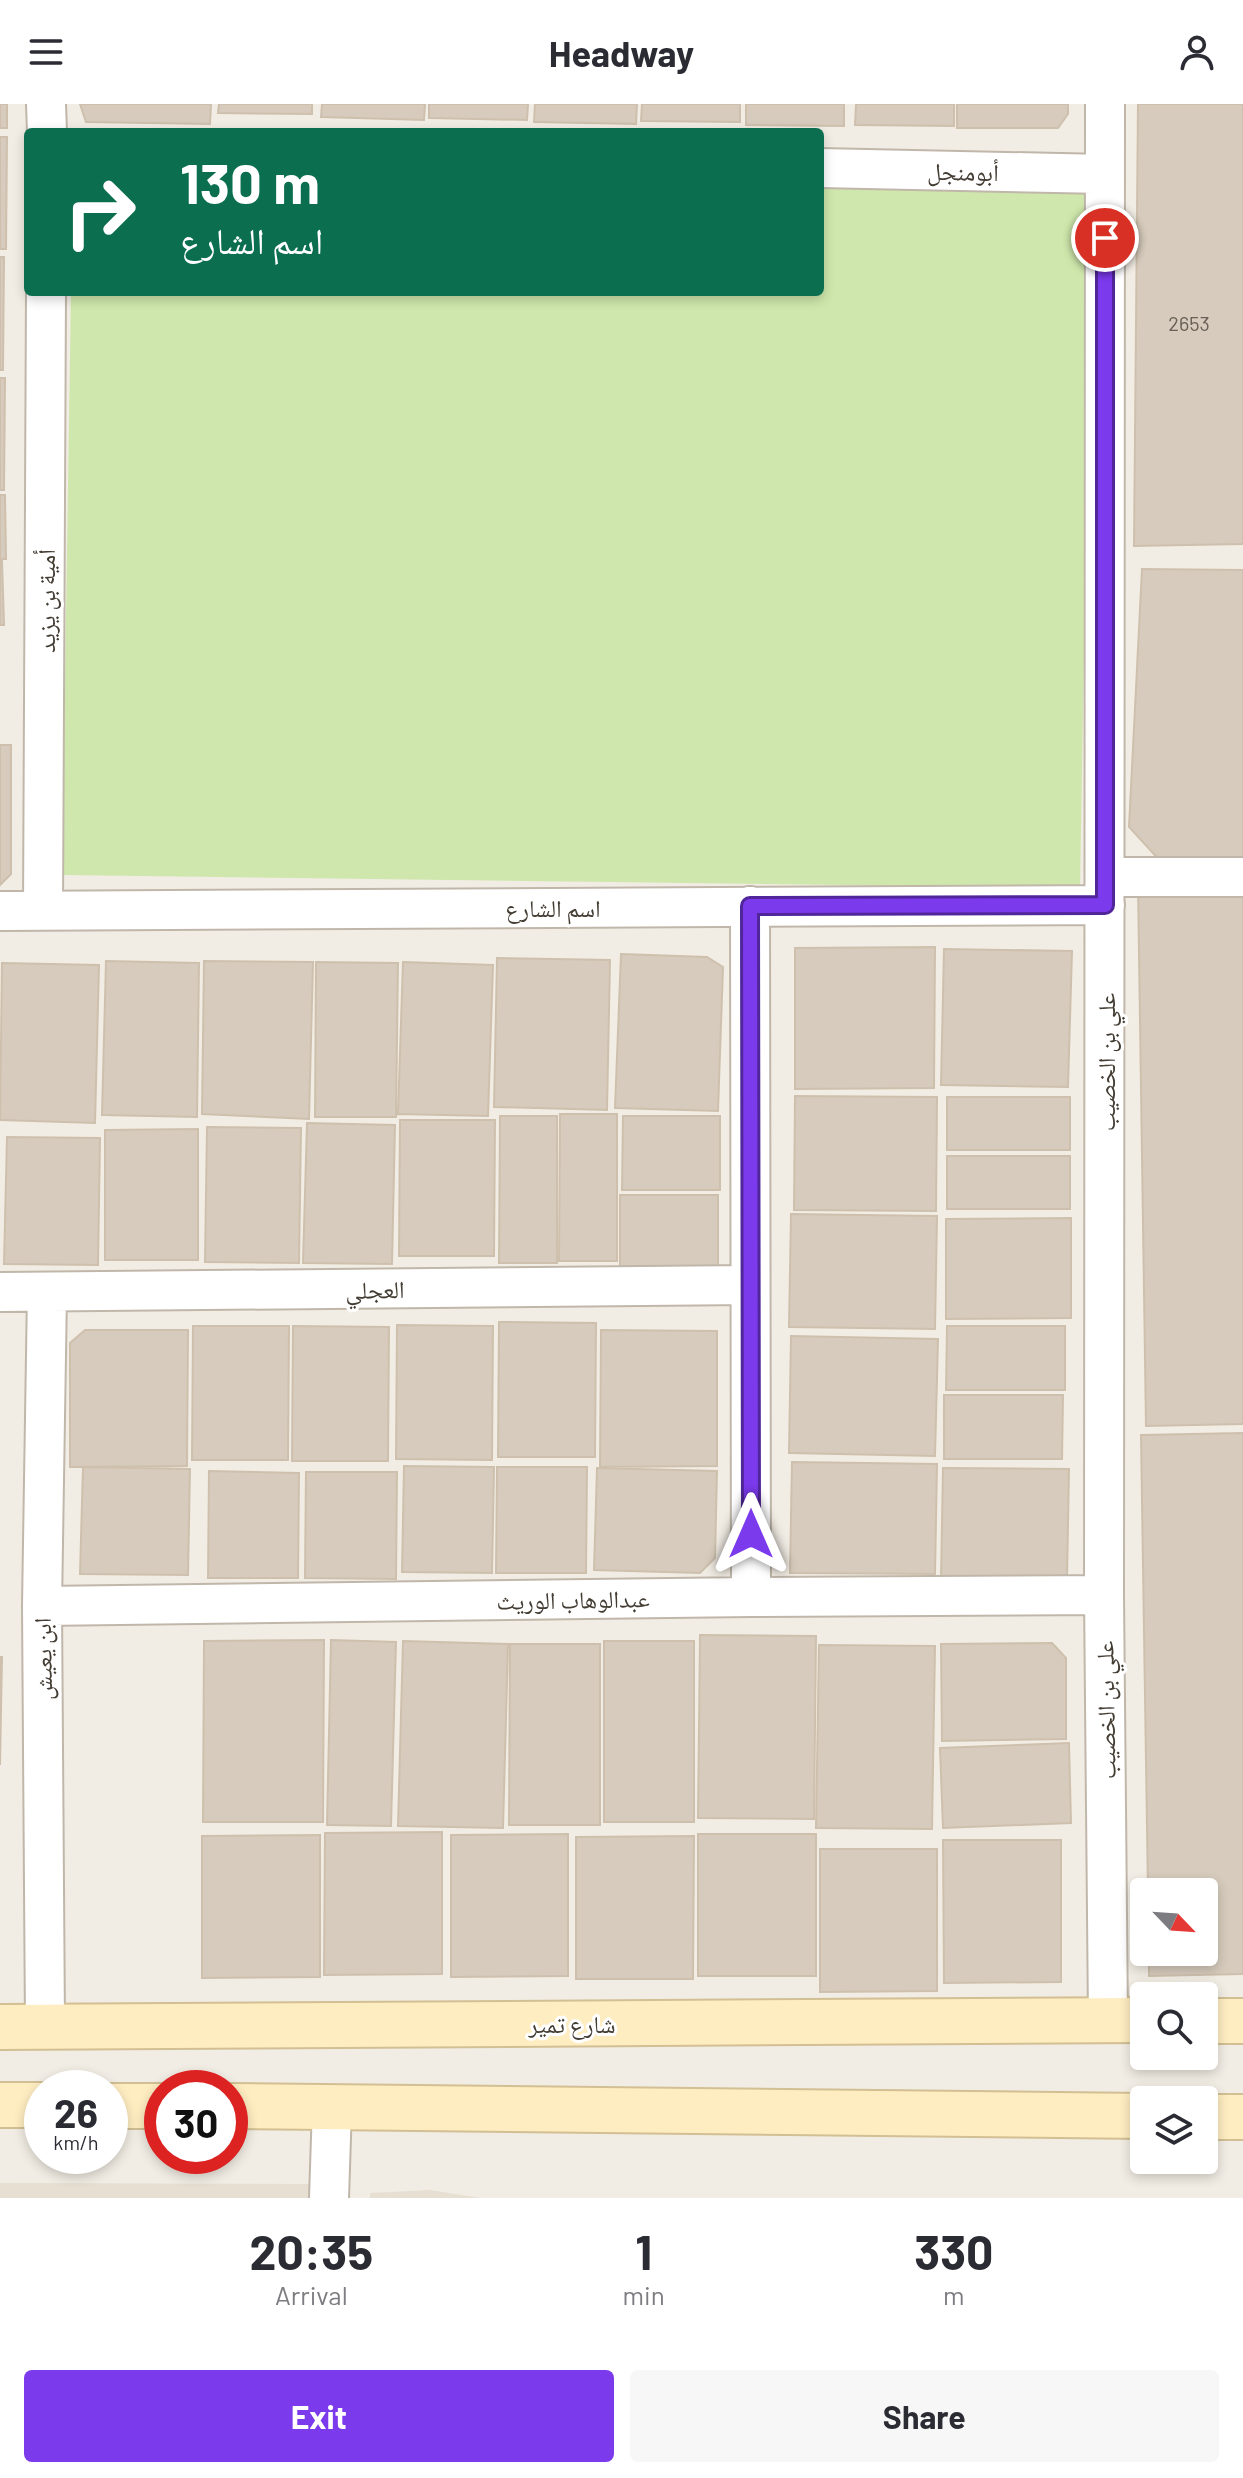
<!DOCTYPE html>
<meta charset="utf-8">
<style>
:root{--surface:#fff;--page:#f7f7f7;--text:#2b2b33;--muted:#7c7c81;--accent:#7c3aed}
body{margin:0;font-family:Barlow,"Noto Naskh Arabic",sans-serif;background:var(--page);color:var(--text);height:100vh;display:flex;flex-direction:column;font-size:30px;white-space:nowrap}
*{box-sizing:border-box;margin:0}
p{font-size:26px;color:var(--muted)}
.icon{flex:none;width:44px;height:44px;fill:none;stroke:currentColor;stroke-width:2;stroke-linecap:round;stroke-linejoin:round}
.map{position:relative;height:2094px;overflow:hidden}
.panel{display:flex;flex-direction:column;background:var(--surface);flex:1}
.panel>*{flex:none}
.hud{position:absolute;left:24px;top:24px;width:800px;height:168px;border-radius:8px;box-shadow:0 4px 12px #0003;background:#0b6e4f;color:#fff;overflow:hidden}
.needle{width:52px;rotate:115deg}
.tools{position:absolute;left:1130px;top:1774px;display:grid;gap:16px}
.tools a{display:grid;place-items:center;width:88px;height:88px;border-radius:8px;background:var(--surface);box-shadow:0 4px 12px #0003;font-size:40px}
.speed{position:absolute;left:24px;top:1966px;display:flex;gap:16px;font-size:40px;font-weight:700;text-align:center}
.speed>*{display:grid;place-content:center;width:104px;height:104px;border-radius:50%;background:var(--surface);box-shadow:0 4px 12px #0003;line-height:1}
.speed small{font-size:20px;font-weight:400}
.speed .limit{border:12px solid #d22;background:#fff;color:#111}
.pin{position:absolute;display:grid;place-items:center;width:68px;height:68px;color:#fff;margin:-34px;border:4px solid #fff;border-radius:50%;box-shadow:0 2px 8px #0007}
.me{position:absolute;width:88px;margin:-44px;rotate:0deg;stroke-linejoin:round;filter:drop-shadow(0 0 6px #0008)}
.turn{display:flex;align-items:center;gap:28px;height:168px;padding:0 24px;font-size:36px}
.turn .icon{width:104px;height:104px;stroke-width:2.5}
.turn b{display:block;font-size:56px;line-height:68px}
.eta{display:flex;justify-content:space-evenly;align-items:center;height:136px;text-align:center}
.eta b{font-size:48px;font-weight:700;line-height:56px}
.button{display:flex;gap:16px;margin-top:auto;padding:16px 24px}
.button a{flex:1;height:92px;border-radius:8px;background:var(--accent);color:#fff;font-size:32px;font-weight:700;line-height:92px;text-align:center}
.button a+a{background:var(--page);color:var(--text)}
header{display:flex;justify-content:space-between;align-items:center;height:104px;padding:0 24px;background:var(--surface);font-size:36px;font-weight:700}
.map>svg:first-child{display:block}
</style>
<header><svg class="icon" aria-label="menu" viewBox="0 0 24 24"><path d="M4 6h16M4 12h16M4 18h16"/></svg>Headway<svg class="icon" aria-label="person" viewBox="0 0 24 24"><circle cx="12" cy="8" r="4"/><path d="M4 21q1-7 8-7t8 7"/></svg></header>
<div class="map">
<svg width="1243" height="2094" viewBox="0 0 1243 2094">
<rect width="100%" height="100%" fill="#f2ede4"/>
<path fill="#e6dfd2" d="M0,2079L313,2080L312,2094H0Z
M430,2086L480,2094H370V2089Z"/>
<path fill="#cfe7ac" d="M820,81L1092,85L1080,784L62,771L71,188H820Z"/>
<path fill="#d6cbbc" stroke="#cec0ad" stroke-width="2" d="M0,0H7V24H0Z
M80,0H211L210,20L86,18Z
M219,0H312V10L218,9Z
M322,0H425L424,16L321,13Z
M429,0H528L527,16L429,14Z
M535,0H637L636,20L534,18Z
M642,0H740V18L641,17Z
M746,0H844V22L746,21Z
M856,0H954V22L855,21Z
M957,0H1068V10L1058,24H957Z
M1138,0H1243V440L1134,442Z
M0,33H7L6,145H0Z
M0,153H4L3,266H0Z
M0,274H5L4,386H0Z
M0,391H5L6,455H0Z
M0,457H2L4,521H0Z
M1142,465L1243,466V766L1163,760L1129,723Z
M0,641H11V770L0,781Z
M1243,779V1320L1146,1322L1138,781Z
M935,843L934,984L795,985V844Z
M944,845L1072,847L1068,983L941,981Z
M621,850L707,853L723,863L718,1007L615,1004Z
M497,854L610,856L607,1006L494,1003Z
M106,857L199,859L197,1013L102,1011Z
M204,857L313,858L309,1015L202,1010Z
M316,858L398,859L396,1013H315Z
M403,858L493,861L488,1012L398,1010Z
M2,859L99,861L95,1019L0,1016Z
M795,992L937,993L936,1107L794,1106Z
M947,993H1070V1046H947Z
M560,1010H617V1157H559Z
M500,1012H557V1159H499Z
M623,1012H720V1086H622Z
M400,1016H495L494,1152H399Z
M307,1019L395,1021L392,1160L303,1159Z
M207,1023L301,1024L299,1159L205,1158Z
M198,1025V1156H105V1026Z
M7,1033L100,1034L98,1161L4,1160Z
M947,1052H1070V1105H947Z
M620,1091H718V1165H620Z
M791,1110L937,1112L935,1225L789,1223Z
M1071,1114V1214L946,1215V1115Z
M499,1218L596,1219L595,1353H498Z
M397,1221L493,1222L492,1356L396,1355Z
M193,1222H289L288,1356H192Z
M293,1222L389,1223L388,1357H292Z
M947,1222H1065V1286H946Z
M85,1226H188L187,1362L70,1363V1239Z
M601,1226L717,1227V1362L600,1363Z
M791,1232L938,1235L935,1352L789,1349Z
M944,1291H1063L1062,1355H944Z
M1243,1329V1870L1149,1872V1848H1204V1788H1148L1141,1331Z
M792,1358L937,1360L935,1470L790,1469Z
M404,1362L494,1363L492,1469L402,1468Z
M83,1363L190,1365L188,1471L80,1470Z
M497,1363H587L586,1469H496Z
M597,1364L717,1367L715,1454L700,1469L594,1466Z
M943,1364L1069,1365L1067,1475L941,1474Z
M209,1367L299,1369L298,1474H208Z
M306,1368H397L396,1475L305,1474Z
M700,1531L816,1532L814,1715L698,1714Z
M324,1536L323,1718H203L204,1537Z
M331,1536L396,1538L391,1722L327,1721Z
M403,1537L508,1540L503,1724L398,1722Z
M604,1537H694V1718H604Z
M1052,1539L1066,1554V1635L942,1637L941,1540Z
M510,1540H600V1721H509Z
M819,1541L935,1542L932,1725L816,1724Z
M0,1553H2L0,1661Z
M1069,1639L1071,1719L943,1724L940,1644Z
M442,1728V1870L324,1871L325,1729Z
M568,1730V1872L451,1873V1731Z
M698,1730H816V1872H698Z
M320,1731V1873L202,1874V1732Z
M694,1732L693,1875H576V1733Z
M943,1736H1061V1878L944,1879Z
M820,1745H937V1887L820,1888Z"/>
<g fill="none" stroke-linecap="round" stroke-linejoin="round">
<defs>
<path id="street" d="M46,0L47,28
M1105,0L1104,1491L1108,1916
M820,64L1105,70
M1106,773H1243
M750,802L751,1493
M43,806L46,188
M0,807L1105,801
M0,1188L750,1181
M42,1502L751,1493L1104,1491
M45,1922L42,1502L47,1188
M329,2094L332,2003"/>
<path id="secondary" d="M1204,1917H1243
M0,1923L1144,1916
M0,2001H42
M110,2002H162
M230,2002L1144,2012
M1204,2013H1243"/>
</defs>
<use href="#street" stroke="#c0b7aa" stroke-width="42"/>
<use href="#secondary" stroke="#d2bf93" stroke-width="48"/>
<use href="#street" stroke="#fff" stroke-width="38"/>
<use href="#secondary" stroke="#feedc1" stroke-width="44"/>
</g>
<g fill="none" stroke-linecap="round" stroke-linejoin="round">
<defs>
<path id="route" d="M751,1430L750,802L1105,801V134"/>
</defs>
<use href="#route" stroke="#51269a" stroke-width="20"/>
<use href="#route" stroke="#7c3aed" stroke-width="14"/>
</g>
<g text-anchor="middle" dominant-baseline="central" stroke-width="6" stroke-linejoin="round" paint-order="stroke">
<g font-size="20" fill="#686056">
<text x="1189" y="219">2653</text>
</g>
<g font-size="24" fill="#443d34" stroke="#fff">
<text transform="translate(963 67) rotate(1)">أبومنجل</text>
<text transform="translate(45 497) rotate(-90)">أمية بن يزيد</text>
<text x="553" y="803">اسم الشارع</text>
<text transform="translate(1105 958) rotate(-90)">علي بن الخصيب</text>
<text transform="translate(375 1185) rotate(-1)">العجلي</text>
<text transform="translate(573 1495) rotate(-1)">عبدالوهاب الوريث</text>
<text transform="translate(42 1555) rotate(-91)">ابن يعيش</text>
<text transform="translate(1105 1606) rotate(-91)">علي بن الخصيب</text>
<text x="572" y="1919">شارع تمير</text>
</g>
</g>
</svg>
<div class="tools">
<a><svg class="needle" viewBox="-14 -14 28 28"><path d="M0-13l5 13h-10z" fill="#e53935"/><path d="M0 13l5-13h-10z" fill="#7c7c81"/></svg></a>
<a><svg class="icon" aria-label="search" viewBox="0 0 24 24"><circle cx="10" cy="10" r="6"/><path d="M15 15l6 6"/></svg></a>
<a><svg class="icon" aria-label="layers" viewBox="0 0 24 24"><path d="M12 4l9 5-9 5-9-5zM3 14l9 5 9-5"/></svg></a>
</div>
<div class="speed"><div>26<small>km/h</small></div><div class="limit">30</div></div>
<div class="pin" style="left:1105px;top:134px;background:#d93025"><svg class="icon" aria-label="arrive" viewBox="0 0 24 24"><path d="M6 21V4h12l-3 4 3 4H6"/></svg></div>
<svg class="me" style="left:751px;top:1430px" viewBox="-20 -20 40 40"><path d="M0-17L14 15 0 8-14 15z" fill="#7c3aed" stroke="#fff" stroke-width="4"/></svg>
<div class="hud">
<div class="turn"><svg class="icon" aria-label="right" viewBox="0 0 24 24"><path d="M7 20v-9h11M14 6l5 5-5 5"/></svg><div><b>130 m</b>اسم الشارع</div></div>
</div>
</div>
<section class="panel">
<div class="eta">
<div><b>20:35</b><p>Arrival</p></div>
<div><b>1</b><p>min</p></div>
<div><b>330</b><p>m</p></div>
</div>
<div class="button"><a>Exit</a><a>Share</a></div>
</section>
